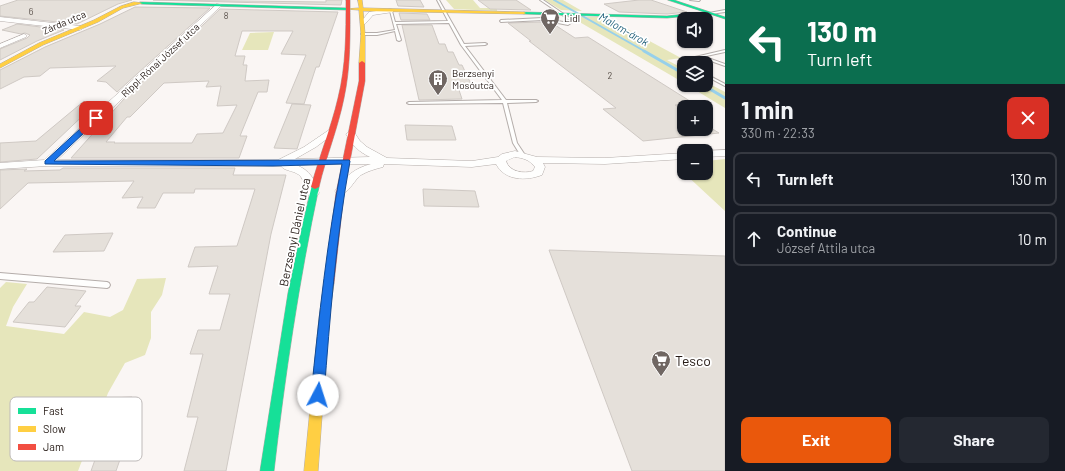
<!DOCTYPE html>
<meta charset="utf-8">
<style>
:root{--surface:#171b24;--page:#242831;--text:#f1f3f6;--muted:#9ea1a6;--line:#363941;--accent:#ea580c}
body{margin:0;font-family:Barlow,sans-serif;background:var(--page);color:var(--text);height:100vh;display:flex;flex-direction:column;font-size:15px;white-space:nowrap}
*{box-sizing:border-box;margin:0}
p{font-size:13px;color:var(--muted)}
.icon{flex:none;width:22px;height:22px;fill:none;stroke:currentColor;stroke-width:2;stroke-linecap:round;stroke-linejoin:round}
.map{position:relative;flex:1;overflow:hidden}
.side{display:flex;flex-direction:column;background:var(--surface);width:340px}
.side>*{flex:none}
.hud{background:#0b6e4f;color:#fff;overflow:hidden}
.buttons{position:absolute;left:677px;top:12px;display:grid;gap:8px}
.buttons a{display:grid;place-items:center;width:36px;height:36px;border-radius:8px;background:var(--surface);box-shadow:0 1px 3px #0004;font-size:20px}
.pin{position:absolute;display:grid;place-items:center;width:34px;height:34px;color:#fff;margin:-17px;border-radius:8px;box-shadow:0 2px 6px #0006}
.me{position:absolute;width:44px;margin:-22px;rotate:5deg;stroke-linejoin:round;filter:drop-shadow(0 0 3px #0008)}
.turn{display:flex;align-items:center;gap:14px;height:84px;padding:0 16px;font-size:18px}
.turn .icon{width:52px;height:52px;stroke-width:2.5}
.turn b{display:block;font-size:28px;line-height:34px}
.round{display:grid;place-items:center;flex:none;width:42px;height:42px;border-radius:8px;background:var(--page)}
.summary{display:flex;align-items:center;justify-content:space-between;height:68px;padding:0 16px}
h1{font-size:24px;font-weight:700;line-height:30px}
.primary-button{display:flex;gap:8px;margin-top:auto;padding:8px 16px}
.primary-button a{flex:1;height:46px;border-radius:8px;background:var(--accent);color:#fff;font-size:16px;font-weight:700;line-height:46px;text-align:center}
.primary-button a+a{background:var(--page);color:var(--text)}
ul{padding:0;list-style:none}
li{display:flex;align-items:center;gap:12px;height:54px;margin:0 8px 6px;padding:0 8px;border:2px solid var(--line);border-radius:8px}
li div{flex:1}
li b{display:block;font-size:15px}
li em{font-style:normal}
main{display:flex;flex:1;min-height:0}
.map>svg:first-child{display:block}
</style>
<main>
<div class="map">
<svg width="725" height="471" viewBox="0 0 725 471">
<rect width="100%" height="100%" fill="#faf6f4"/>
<path fill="#e6e6bb" d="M446,0H473L480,8H497V11L454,9Z
M545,0H563L582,11L561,10Z
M571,17H605L681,58L667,60L684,69V83Z
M274,32L268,50H242L250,33Z
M706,82L725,92V108L687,85H706Z
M725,159V211L684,173H706V161Z
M166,278L162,295L151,312V338L145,355L125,363L108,393L78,471H0V288L6,282L27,284L13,307L6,326L64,334L84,312L110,317L123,310L137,279Z"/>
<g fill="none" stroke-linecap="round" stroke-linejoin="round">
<path stroke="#97d0eb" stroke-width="2" d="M554,0L646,52"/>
<path stroke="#97d0eb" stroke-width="3" d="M644,51L684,74
M703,85L725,98"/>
</g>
<path fill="#e5e0da" stroke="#cfc9c4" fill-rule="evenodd" d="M18,0H132L118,4L77,24L0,16V6Z
M153,0L326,2V0H342L341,5Z
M396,0H420L424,7L398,6Z
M478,0H516L531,10L490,9Z
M639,0H651L687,12L667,14L619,12L604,4Z
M135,7L210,8L117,92L106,82L97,81L116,66L50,68L40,76L24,77L0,89V70L45,47L100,24Z
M220,9L338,12L319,67H316L304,104L286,103L306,55L281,54L293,31H242L235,56H245L243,65H247L245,81L269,80L267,92H258L240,136H247L239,158H71L124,99ZM209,81L206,87L221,86L217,106L237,105L223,133L197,134L192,143H114L115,142H106L127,117H130L164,83Z
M399,13L427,14L430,20H401Z
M543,22L552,23L575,38L588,37L693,103L675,105L684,110V129H706V125L719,133L643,141L603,109L616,108L529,41H531L508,23Z
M17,24L64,30L37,41L0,60V49L27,38L30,35L25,33L21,34L2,30Z
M402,25H432L439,44H445L448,52H453L459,65H462L471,84H457L462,99L419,100Z
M84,101L90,109L37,159L0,162V143L36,141Z
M292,104L311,105L297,149L274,148Z
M405,125L452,126L456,140H407Z
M63,168H235L233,175H286L271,234L226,471H184L198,417H187L203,354H190L198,330H220L230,294H209L218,266L188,267L195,247L237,246L255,189H195L194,193H163L155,208H137L143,197L122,198L134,181L28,183L0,209V170L27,169L24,171L60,170Z
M423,189L475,191L479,207L424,206Z
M113,233L104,251L53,252L65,235Z
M549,250L725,256V471H632Z
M47,287L86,291L75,306H81L65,327L13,322L29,302H34Z
M132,397L115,448H124L116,471H91L106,429L99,430L110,398Z"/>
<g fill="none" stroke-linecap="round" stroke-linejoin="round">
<defs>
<path id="lane" d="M437,0H439L464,44L485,43L487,44L485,45L465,46L506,100H536L538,101L536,102L507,103L517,143L525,155V156H521L513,143L503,103L409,104L407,103L409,102L502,100L461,45L449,23L396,24L401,40L399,41L397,40L395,31L377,35H363L361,34L363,33H377L395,30L390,11L391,10L392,11L395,22L448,21Z
M540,0H543L574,21L568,25L543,20L501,22L500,21L501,20L543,18L568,23L571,21Z
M690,0H700L699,1Z
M725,10V12L710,14L709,13Z
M725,50V52L683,61L686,63H684V64L678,61Z
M708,58L725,64V66L708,60Z
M706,74L725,84V86L706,76Z
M0,273L107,282L109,283L110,285L109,287L107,288L0,279Z"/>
<path id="street" d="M217,4L222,5L57,160H278L304,147L329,130L334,133L332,135L316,147L295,159L370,157C359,152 352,145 346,134L351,131L354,132L360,141L367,147L387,158L472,161L498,157L502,154L515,151L537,157L605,158L684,153V159L605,164L543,163L545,167L542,175C526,181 505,181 496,164L472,167L384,164L383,167C375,169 368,171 361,175C353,181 348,196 337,194L335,191C344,177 355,168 371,164L296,165C310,170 315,180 319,193L317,196H309C305,190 305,182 301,177C296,170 285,172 281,166H47L0,169V163L44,160ZM515,157C523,158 530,160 535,167L533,171C524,174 509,172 506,161Z
M391,9L393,10V12L373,15L365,24L360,23L369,12Z
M0,17L80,26L83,28L80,30L0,21Z
M24,34L26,35V37L0,48V44Z
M725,150V156L706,157V151Z"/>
<path id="fast" d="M668,0H674L725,17V19L710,14L667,18L524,14L522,13L524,12L667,16L704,12Z
M140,2L347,8L349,9L347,10L141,4Z
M312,185H318L319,187C299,281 285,376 274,471H260L288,293L303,222Z"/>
<path id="slow" d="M358,0H362L363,8L524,12L526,13L524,14L363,11L365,34V63L362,65L359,63L361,34L359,10L345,9L359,8Z
M134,2L143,3L123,8L98,22L43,45L0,68V64L39,43L94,20L121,6Z
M329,279L333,280L334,283L329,318L318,471H304L319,318L324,283L325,280Z"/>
<path id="jam" d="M346,0H350C350,33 351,66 344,98C338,128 326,157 319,187L315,189L311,187C319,157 331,128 338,98C346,66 346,33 346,0Z
M362,61L365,63V81L344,193L334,283L333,286L329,287L325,286L324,283L336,193L359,81V63Z"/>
</defs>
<use href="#lane" stroke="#b4adaa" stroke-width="2"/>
<use href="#street" stroke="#b4adaa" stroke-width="1"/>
<use href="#fast" stroke="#b4adaa" stroke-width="1"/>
<use href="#slow" stroke="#b4adaa" stroke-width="1"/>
<use href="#jam" stroke="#b4adaa" stroke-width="1"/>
<use href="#lane" fill="#fefefd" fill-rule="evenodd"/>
<use href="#street" fill="#fefefd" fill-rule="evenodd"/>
<use href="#fast" fill="#16e098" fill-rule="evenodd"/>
<use href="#slow" fill="#ffcf43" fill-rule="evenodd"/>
<use href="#jam" fill="#f24e42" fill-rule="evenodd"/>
</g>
<path fill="#1a73e8" stroke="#114b97" d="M94,116L100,118L54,161L349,160L350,161C336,238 330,317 324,395L322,399L318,401L313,399L311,395C319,317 327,240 342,164L273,166L45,164V161Z"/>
<defs>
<symbol id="supermarket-pin" viewBox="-11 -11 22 30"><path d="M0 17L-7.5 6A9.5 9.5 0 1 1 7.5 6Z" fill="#706763" stroke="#fff"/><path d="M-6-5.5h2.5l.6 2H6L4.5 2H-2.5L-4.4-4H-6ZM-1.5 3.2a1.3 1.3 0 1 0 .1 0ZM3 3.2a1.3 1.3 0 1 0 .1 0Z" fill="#fff"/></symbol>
<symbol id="building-pin" viewBox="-11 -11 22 30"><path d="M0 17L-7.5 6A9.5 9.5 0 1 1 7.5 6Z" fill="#706763" stroke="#fff"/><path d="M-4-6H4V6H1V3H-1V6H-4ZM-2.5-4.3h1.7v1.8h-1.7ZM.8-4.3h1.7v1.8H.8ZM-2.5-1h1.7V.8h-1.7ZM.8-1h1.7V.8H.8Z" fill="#fff"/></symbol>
</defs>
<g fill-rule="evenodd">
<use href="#supermarket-pin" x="539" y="7" width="22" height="30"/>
<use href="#building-pin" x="427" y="68" width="22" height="30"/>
<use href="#supermarket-pin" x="650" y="349" width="22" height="30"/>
</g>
<g text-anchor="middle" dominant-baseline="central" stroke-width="3.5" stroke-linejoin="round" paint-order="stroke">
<g font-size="9" fill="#574e48">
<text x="31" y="11">6</text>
<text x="226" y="15">8</text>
<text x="610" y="75">2</text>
</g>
<g font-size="10" fill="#251a15" stroke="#fff" text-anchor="start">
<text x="564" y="18">Lidl</text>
<text x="452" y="73">Berzsenyi<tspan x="452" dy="12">Mosóutca</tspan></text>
</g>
<g font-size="10" fill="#251a15" stroke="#fff">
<text transform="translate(64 22) rotate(-23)">Zárda utca</text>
<text transform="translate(160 60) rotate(-43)">Rippl-Rónai József utca</text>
</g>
<g font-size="11" font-style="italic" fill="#1d5e79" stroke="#fff">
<text transform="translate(624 29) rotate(30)">Malom-árok</text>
</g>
<g font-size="12" fill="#251a15" stroke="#fff">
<text transform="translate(294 232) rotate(-78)">Berzsenyi Dániel utca</text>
</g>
<g font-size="14" fill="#251a15" stroke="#fff" text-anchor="start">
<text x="675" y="360">Tesco</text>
</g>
</g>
<rect x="10" y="397" width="132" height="64" rx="6" fill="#fff" stroke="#bebab9" stroke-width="1"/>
<rect x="18" y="408" width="18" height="6" fill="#16e098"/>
<rect x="18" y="426" width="18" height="6" fill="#ffcf43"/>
<rect x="18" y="444" width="18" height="6" fill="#f24e42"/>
<g font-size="11" fill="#251a15">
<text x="43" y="415">Fast</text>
<text x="43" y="433">Slow</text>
<text x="43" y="451">Jam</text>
</g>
</svg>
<div class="buttons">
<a><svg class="icon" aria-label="sound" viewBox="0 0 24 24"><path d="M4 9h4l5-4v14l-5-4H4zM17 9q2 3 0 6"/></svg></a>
<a><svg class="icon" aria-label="layers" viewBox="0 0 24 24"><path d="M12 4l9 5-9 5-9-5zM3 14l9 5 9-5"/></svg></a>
<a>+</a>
<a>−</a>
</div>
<div class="pin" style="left:96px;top:118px;background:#d93025"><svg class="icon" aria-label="arrive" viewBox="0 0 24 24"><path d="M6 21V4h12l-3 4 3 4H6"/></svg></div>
<svg class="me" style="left:318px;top:395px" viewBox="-20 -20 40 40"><circle r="19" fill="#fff"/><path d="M0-13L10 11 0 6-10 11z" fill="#1a73e8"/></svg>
</div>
<section class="side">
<div class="hud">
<div class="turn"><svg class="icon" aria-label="left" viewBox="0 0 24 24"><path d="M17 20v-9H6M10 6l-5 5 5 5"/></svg><div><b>130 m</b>Turn left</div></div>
</div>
<div class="summary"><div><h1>1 min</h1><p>330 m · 22:33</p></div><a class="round" style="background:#d93025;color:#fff"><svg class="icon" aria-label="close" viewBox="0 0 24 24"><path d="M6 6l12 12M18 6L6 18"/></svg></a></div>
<ul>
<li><svg class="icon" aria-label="left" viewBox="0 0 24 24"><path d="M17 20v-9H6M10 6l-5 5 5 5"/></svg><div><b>Turn left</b></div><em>130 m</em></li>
<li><svg class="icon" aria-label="ahead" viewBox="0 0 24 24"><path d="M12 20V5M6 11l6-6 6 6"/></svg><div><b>Continue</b><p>József Attila utca</p></div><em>10 m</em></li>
</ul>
<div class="primary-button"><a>Exit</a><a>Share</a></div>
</section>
</main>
